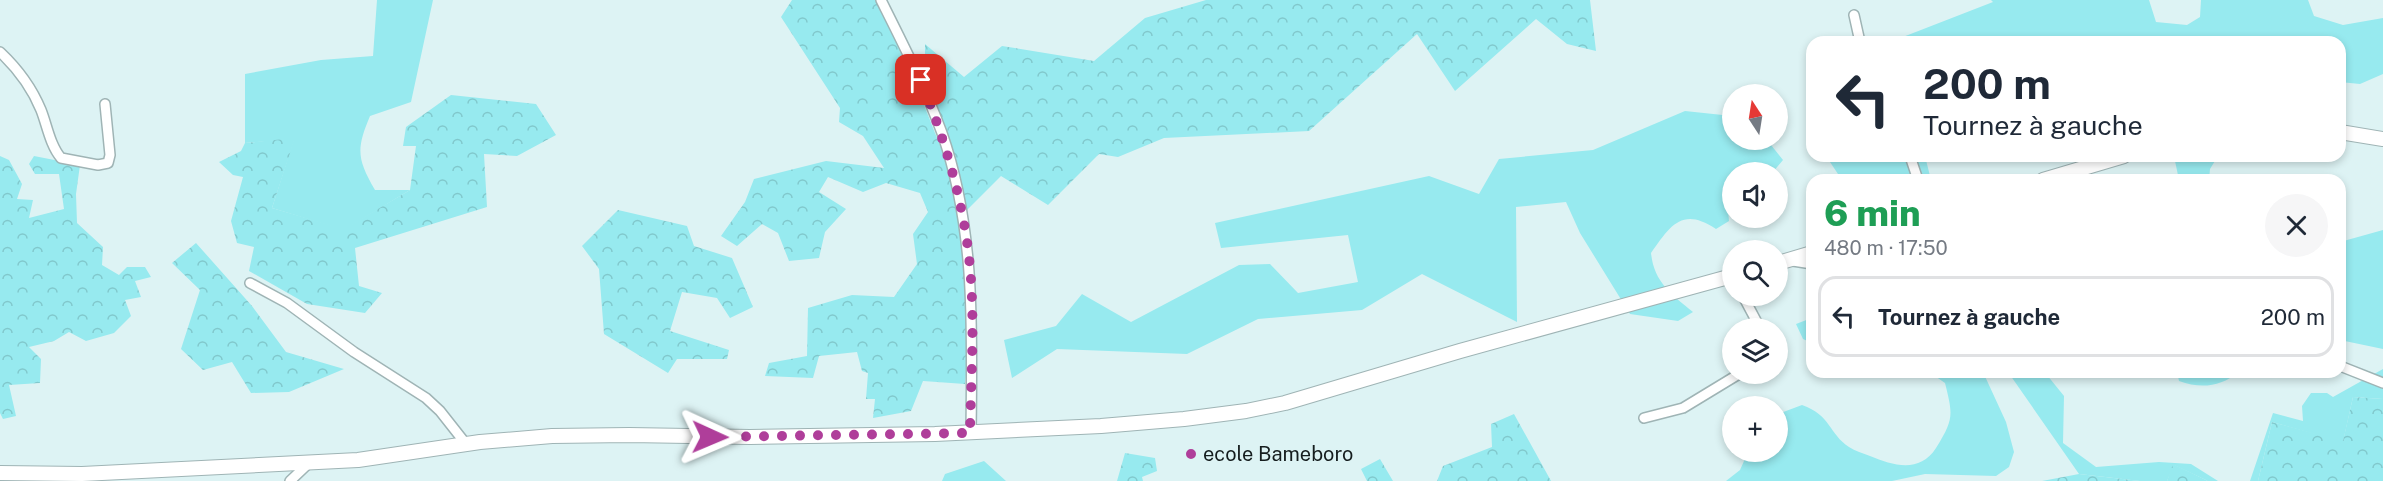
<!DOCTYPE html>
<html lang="fr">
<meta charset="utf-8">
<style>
:root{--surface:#fff;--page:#f6f6f7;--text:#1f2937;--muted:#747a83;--line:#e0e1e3}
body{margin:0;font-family:"Public Sans",sans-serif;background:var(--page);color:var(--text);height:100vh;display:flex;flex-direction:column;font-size:22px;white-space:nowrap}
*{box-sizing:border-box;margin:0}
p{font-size:20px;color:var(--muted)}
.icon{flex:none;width:33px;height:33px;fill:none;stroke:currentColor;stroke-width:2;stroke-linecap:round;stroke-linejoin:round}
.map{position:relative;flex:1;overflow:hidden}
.panel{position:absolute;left:1806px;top:174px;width:540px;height:204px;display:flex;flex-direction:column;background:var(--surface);border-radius:18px;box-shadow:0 3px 9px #0003}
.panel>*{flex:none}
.top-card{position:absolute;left:1806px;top:36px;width:540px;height:126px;border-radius:18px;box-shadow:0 3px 9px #0003;background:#fff;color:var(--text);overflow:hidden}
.needle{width:39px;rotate:348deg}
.controls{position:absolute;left:1722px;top:84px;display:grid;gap:12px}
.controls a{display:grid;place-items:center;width:66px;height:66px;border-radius:50%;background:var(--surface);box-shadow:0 3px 9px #0003;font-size:30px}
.pin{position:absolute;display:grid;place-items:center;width:51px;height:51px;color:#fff;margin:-26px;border-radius:12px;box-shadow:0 3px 9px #0006}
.me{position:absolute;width:66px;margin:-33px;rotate:91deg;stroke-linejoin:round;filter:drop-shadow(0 0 4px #0008)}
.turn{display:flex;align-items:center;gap:21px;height:126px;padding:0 18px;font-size:27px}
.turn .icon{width:78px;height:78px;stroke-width:2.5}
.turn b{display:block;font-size:42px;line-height:51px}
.round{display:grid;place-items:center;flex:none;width:63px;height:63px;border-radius:32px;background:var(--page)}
.summary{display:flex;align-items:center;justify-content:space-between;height:102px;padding:0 18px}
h1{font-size:36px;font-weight:800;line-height:45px;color:#1e9e55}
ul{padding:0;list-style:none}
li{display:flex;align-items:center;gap:18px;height:81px;margin:0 12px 9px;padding:0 6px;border:3px solid var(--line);border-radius:18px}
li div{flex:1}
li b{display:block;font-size:22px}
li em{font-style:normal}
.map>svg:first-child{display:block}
</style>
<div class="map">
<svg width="2383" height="481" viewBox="0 0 2383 481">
<defs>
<pattern id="forest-crowns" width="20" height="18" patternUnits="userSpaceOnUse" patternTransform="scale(1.5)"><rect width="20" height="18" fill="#97eaef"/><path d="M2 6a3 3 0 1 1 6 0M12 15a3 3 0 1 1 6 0" fill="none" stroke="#81c8cc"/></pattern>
</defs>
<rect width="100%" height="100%" fill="#ddf3f4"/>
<path fill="#97eaef" d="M377,0H433L411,102L370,116C356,149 357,159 375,190H410L344,230L272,208L294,139L245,143V74L321,60L373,56Z
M1991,0H2149L2156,22L2187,25L2200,17L2201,0H2308L2314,16L2343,25L2383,18V74L2360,84L2340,82V42H1890L1993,2Z
M1685,111L1732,116V140H1767L1783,160L1773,172H1732V187L1726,189L1729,221L1716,229C1682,206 1670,226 1651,253C1654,282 1671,294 1693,312L1678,321L1630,314L1580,233L1566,202L1516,207L1517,322L1422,274L1362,310L1258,319L1187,354L1057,349L1012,378L1004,340L1056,326L1082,294L1131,322L1239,265L1270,264L1298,293L1358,282L1348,235L1221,248L1215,223L1429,176L1479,194L1499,159L1593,150Z
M1826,156H1925L1931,180H1842Z
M2177,156H2218L2210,169L2209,180H2179L2175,161Z
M2383,230V349L2340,340V242Z
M1809,319H1812V343L1803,339L1796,324Z
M2383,369V399L2353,397L2343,442L2272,422L2258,481H2250L2273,413L2303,421L2302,406L2311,393H2327L2333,397Z
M1920,372H1983L2006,422L2014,452L2009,467L1996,476L1925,474L1892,481H1726L1740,470L1748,452H1778V414L1802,405C1831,415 1829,434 1849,447C1855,451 1863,453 1870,456C1894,466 1920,473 1936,448C1954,419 1953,415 1945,383L1932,374Z
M2008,372H2042L2047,375L2064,396L2063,443L2096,467L2159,462L2191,464L2218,481H2208L2174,465L2167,481H2140L2079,474Z
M2177,372H2239C2220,387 2201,389 2179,381Z
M984,461L1006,481H942L945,474Z"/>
<path fill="url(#forest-crowns)" d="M792,0H876C897,44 918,87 935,133C940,145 946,158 950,171C967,237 973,316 965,384L923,381L911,411L873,418L875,399H866L868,373L862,371L857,352L819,356L813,378L765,376L769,363L807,356L808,308L852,295L894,297L917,264L913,234L928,212L920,193L886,183L863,192L828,177L819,192L846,209L825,232L819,258L789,261L778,233L762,224L737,246L721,236L745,202L754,179L826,161L884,168L863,136L839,122L840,108L781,17Z
M1206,0H1590L1596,51L1567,44L1536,19L1455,91L1417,34L1309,131L1164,138L1118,157L1099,154L1048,205L1001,176L963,214L949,137L925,78V44L964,77L1002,46L1094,61L1145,18Z
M451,95L536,104L556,135L517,156L484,154L487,207L355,248L359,286L382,293L365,313L307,304L249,271L254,247L237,243L231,221L243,177L233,175L219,162L241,151L245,143L295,138L272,208L344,229L410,190L416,146H403L406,127Z
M0,156L9,160L22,184L17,199L33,200L29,218L64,209L59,174H35L29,164L34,156L80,165L76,194L77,223L103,247L102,265L119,275L127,267H145L151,277L135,281L141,297L125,300L131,316L114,333L86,341L69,332L54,341L29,347L41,359L40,383L9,385L16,416L3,419L0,413Z
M618,210L687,226L694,246L732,258L753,307L730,318L717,298L682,292L670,331L729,350L727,359H677L668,373L604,334L599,269L582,246Z
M196,243L252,306L286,352L344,369L289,392L251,393L232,362L203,370L181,349L200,290L172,263Z
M2353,397L2383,399V481H2258L2272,422L2343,441Z
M1514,414L1551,481H1437L1443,466L1492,447L1491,424Z
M1125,453L1155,458L1157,471L1142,477L1143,481H1117Z
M1380,459L1393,481H1367L1361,469Z
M2173,464L2208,481H2167Z
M2079,474L2140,481H2042Z"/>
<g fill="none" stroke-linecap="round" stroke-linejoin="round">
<defs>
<path id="street" d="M881,0C903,44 925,87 942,133C976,230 972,332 971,433
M1854,15L1860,42
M0,52C17,68 32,88 41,110C47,125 50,145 61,158L98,165L108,163L110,155L105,104
M1910,156L1918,180
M1793,261L1812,264
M250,283L287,303L354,352L426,398L440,411L466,444
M1743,296L1760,328
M2340,366L2383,383
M1644,418L1683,408L1739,374
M290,481L309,463"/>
<path id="secondary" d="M2340,132L2383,139
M2043,180L2124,156
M1778,263L1812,253
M0,473L82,474L358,460L480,442L552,436L629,435L750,437L935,434L1101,426L1184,419L1246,411L1285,403L1460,351L1732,276"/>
</defs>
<use href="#street" stroke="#9fb4b5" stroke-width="12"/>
<use href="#secondary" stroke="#9fb4b5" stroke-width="16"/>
<use href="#street" stroke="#fff" stroke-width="9"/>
<use href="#secondary" stroke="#fff" stroke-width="14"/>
</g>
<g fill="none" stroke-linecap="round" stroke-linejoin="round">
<path stroke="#af3e9a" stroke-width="10" stroke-dasharray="0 18" d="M710,437L970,433C971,378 975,322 970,267C964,202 945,141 921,80"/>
</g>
<circle fill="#af3e9a" stroke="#ddf3f4" stroke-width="2" cx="1191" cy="454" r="6"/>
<g text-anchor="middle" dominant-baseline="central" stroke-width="4.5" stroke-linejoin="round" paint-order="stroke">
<g font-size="20" fill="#151d1e" stroke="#ddf3f4" text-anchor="start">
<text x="1203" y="454">ecole Bameboro</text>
</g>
</g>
</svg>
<div class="controls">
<a><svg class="needle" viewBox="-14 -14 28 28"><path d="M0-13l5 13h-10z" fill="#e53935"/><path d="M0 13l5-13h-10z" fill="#747a83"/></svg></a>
<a><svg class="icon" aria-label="sound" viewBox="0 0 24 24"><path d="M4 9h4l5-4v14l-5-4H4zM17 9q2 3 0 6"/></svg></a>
<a><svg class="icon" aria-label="search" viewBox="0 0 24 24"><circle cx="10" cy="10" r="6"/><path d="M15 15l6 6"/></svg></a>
<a><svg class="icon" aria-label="layers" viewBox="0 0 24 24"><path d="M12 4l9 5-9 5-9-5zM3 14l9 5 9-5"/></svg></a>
<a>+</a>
</div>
<div class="pin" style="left:921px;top:80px;background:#d93025"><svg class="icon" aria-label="arrive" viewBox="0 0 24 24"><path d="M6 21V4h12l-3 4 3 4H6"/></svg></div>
<svg class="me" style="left:710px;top:437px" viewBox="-20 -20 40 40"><path d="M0-17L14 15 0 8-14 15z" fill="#af3e9a" stroke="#fff" stroke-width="4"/></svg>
<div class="top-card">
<div class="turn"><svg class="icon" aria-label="left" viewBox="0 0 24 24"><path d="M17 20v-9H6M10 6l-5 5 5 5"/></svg><div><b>200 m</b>Tournez à gauche</div></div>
</div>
<section class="panel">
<div class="summary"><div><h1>6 min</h1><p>480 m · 17:50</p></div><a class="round"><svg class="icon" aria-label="close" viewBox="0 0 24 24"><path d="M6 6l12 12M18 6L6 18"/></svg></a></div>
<ul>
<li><svg class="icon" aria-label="left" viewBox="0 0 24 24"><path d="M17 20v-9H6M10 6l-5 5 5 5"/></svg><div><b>Tournez à gauche</b></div><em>200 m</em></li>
</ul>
</section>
</div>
